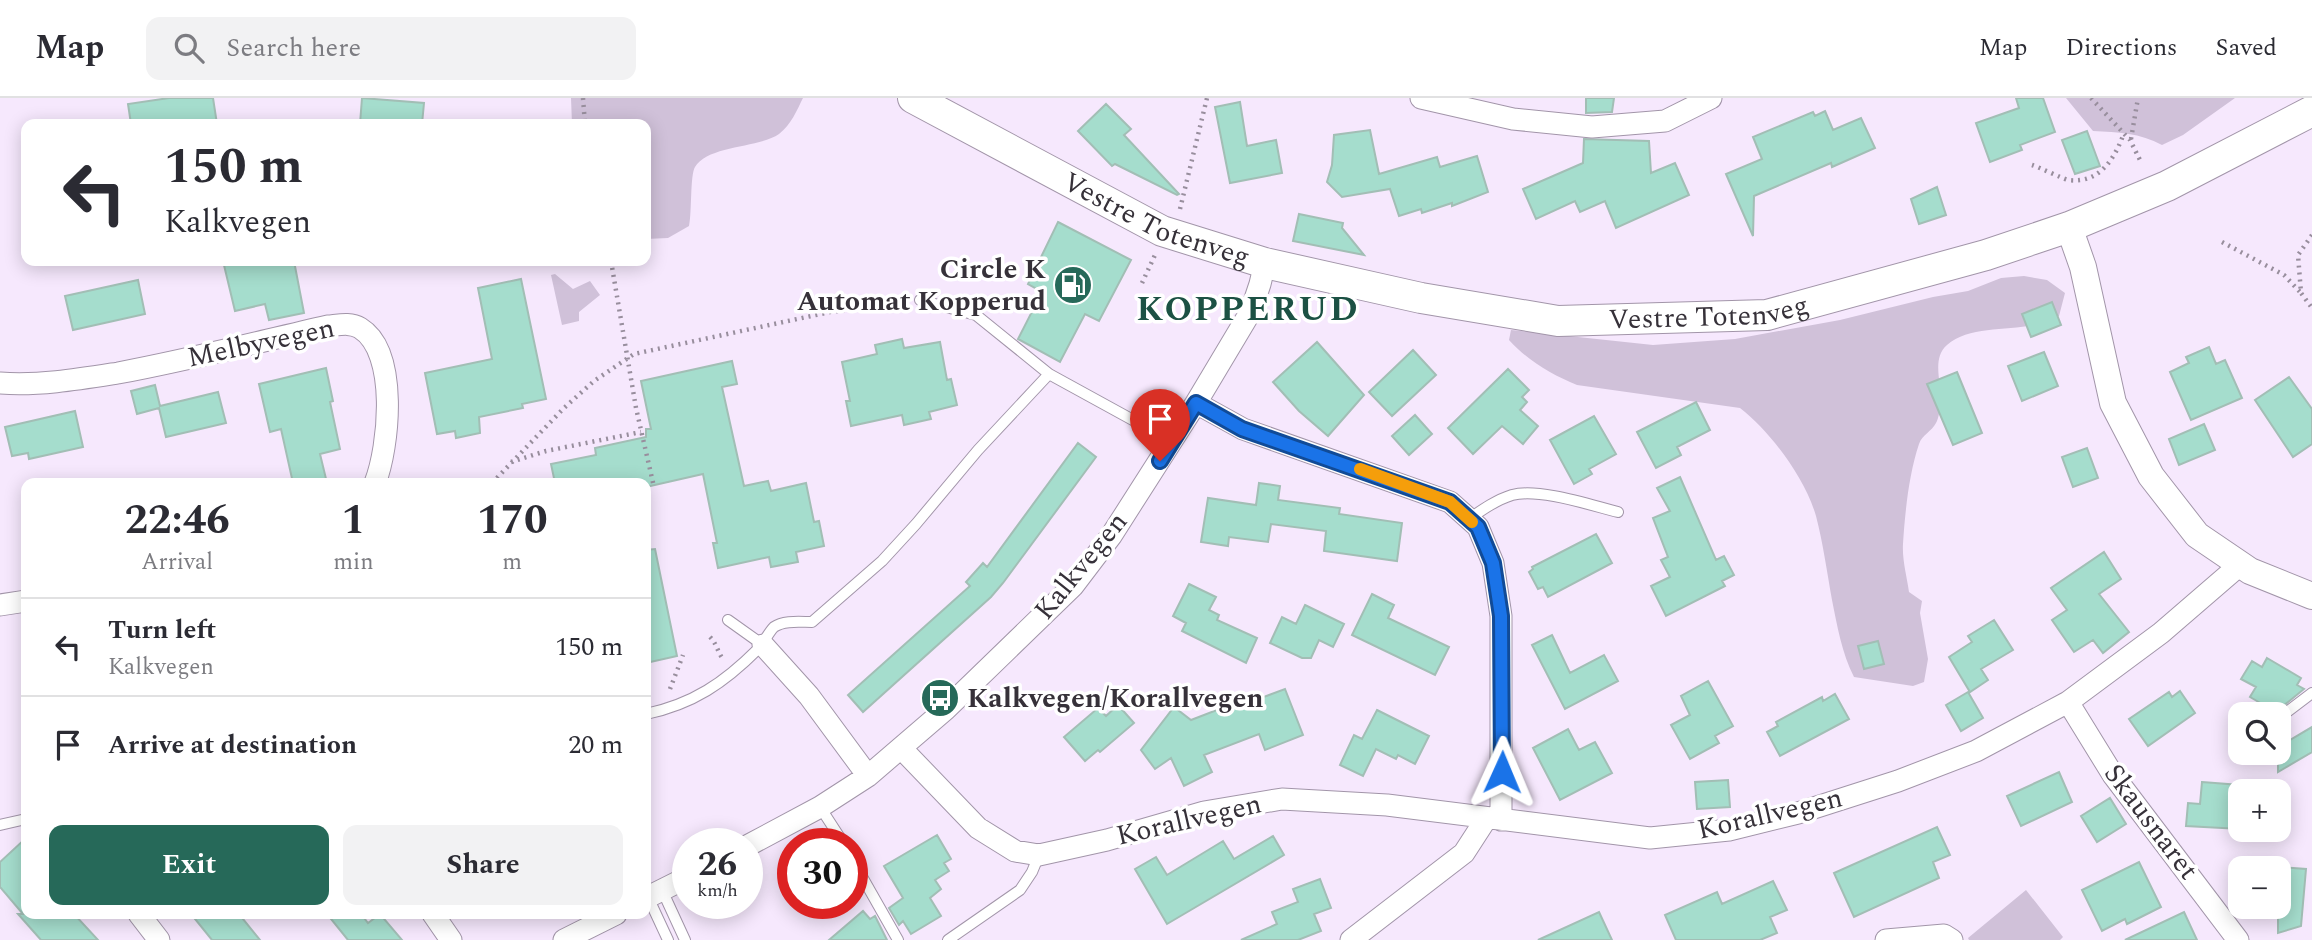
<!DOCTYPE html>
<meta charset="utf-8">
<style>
:root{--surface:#fff;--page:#f2f2f3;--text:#2b2b33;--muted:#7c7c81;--line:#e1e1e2;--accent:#266959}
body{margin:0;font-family:Spectral,serif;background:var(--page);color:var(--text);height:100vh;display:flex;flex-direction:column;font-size:26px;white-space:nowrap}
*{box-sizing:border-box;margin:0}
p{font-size:23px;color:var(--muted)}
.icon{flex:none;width:38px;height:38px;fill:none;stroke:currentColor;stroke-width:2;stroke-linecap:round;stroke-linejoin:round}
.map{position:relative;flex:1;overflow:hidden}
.panel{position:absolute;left:21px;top:380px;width:630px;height:441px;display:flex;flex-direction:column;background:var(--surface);border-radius:14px;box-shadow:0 4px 18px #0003}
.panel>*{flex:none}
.hud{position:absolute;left:21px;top:21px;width:630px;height:147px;border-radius:14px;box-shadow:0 4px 18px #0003;background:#fff;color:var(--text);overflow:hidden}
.buttons{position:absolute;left:2228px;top:604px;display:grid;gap:14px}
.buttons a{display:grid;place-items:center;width:63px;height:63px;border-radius:14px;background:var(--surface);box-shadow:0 4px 18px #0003;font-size:35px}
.speed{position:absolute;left:672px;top:730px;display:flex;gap:14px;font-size:35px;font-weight:700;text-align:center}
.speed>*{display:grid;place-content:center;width:91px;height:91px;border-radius:50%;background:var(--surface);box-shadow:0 4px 18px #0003;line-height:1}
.speed small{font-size:18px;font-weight:400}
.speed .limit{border:10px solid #d22;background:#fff;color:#111}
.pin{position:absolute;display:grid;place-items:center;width:60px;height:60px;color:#fff;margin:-72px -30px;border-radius:50% 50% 50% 0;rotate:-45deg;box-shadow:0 0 7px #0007}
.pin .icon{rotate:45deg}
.me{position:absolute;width:77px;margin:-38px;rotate:1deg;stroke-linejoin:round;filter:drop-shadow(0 0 5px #0008)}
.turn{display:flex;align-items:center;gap:24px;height:147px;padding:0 28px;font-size:32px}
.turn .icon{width:91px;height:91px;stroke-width:2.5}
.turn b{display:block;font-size:49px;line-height:60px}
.eta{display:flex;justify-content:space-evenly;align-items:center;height:119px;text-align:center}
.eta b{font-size:42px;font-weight:700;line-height:49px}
.cta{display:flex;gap:14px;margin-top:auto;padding:14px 28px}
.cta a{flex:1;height:80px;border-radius:14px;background:var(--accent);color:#fff;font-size:28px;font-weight:700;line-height:80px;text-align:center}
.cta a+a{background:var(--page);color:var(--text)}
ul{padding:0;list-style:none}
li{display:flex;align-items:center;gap:21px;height:98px;padding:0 28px;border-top:2px solid var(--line)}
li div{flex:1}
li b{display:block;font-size:26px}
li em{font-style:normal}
header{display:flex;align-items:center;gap:42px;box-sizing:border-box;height:98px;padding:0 35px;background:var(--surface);border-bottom:2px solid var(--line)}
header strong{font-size:33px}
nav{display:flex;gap:38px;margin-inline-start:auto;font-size:24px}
.search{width:490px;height:63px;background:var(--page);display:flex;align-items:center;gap:18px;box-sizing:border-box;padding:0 24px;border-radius:14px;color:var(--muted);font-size:26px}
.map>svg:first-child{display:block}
</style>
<header>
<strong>Map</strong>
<div class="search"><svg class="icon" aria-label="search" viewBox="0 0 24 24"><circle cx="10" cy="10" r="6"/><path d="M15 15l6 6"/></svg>Search here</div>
<nav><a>Map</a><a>Directions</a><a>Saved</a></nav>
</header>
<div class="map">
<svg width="2312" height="842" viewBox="0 0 2312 842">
<rect width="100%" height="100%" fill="#f6e8fd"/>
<path fill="#d0c1d9" d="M571,0H803C797,12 791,27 779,36C759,50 708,47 695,69C690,77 692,115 689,128L668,140L646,141V26H572Z
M2066,0H2235L2183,37L2162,47C2140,35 2118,34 2093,33Z
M555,176L573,191L590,183L600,197L579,214V223L562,227L551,177Z
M2024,178L2047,182L2065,195L2059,218C2026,238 1975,223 1947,247C1931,261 1942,286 1941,304C1940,310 1939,320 1936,325C1932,333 1922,337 1919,346C1909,376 1905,414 1903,446C1902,462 1907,479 1909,494L1922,503L1920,515L1928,561L1924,584L1913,588L1854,579C1842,556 1837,527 1832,502C1827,474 1823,445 1816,418C1805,380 1770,333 1740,310L1577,287C1552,277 1527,262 1509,242L1511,232L1653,247L1735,241L1840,222L1933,199L1968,193L2001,180Z
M2026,792L2063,839L2060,842H1969L1968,840Z"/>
<path fill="#a5ddcd" stroke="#a2beb5" stroke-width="2" d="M169,0H213L217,26H131L128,6Z
M362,0L424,5L422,26H360Z
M1586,0H1614L1612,14L1586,15Z
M2016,0H2043L2055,34L2020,47L2022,52L1990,64L1976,25L2019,10Z
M1240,4L1247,48L1276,42L1282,75L1230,85L1215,9Z
M1106,6L1131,31L1124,37L1179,96L1177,97L1115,66L1112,68L1078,33Z
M1825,13L1833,32L1861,20L1875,50L1832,69L1831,65L1754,98L1753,138L1726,76L1762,61L1753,39L1813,14L1815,18Z
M1370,32L1379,76L1437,59L1440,69L1477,58L1488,94L1452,108V105L1422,115L1421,111L1399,118L1390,91L1342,99L1327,84L1332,67L1334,37Z
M2087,33L2100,68L2075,76L2062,42Z
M1584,41L1649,43L1651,75L1675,65L1689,97L1616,130L1605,103L1580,114L1575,103L1536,121L1523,91L1583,65Z
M1937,89L1946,117L1919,126L1911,101Z
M1299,116L1343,125L1342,130L1364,157L1293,143Z
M1058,124L1131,162L1099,223L1085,216L1060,264L1018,241L1042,194L1028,186Z
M223,163H294L304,215L269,222L265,206L235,213Z
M521,181L546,301L522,306L523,310L479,319L480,335L456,340L455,333L437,336L425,275L492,261L478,190Z
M138,182L145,216L73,232L65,198Z
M2052,204L2061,227L2031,239L2022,216Z
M902,241L904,250L940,244L947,282L951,281L957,307L929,314L931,321L904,327L902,317L851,328L846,303H850L842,264L877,256L875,247Z
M1317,244L1364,297L1328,338L1299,313L1273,284Z
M2209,249L2216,266L2225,262L2242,300L2191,322L2170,274L2189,265L2186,259Z
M1413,252L1436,277L1392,318L1369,294Z
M2044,254L2058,288L2022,303L2008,268Z
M732,263L737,286L722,289L744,388L768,383L771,393L806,385L814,424L819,423L824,448L796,454L798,464L771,469L769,459L718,470L713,445H717L703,376L646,389V385H555L551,366L596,357L595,350L646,339V331H651L641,283Z
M326,270L333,303L330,304L340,351L320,356L327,385H293L281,331L270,334L259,286Z
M1508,271L1529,292L1522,299L1527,304L1520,312L1538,328L1523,346L1502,328L1473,356L1448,330Z
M1957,274L1982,335L1953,347L1927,286Z
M2289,279L2312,311V346L2293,359L2255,302Z
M155,287L160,308L218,294L226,325L166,339L159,310L137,316L131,293Z
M1696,304L1710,332L1677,349L1681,357L1656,370L1637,334Z
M75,313L83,349L29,361L28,355L12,358L5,329Z
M1415,317L1432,336L1409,357L1392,338Z
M1594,318L1616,356L1589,371L1592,376L1574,386L1550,342Z
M2204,326L2215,352L2179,367L2169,341Z
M1078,345L1096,359L1003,485L991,499L863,614L848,597L970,488L966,484L983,465L987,469Z
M2087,350L2098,380L2073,389L2062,359Z
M1680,379L1716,462L1724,458L1734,477L1722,483L1725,488L1666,518L1651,488L1670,479L1661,462L1668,459L1653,420L1670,413L1657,390Z
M1259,385L1280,388L1278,402L1340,410L1339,416L1402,425L1397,463L1324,453L1326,433L1271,426L1268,444L1229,439L1228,448L1201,444L1208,400L1256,407Z
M1596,436L1612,465L1548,499L1543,489L1538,491L1529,474L1533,471L1532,469Z
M655,451L677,558L646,565V452Z
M2104,454L2121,481L2099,496L2129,534L2103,555L2093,542L2074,554L2052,522L2067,512L2051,490Z
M1189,486L1216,499L1209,512L1219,517L1217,522L1257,540L1246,565L1182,533L1186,525L1173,518Z
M1372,496L1394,507L1388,520L1449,549L1435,577L1352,537Z
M1305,507L1344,526L1333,549L1319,542L1311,560H1302L1270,545L1282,519L1296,526Z
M1994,522L2013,552L1981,571L1988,582L1970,594L1949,559L1972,544L1968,538Z
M1552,537L1570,575L1604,557L1618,583L1565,611L1532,547Z
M1878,543L1884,566L1864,571L1858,548Z
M2267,560L2301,580L2297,587L2304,591L2276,614L2250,599L2256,589L2241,581L2252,563L2262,569Z
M1708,583L1733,628L1715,638L1719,645L1690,661L1671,627L1690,617L1681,598Z
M1285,591L1303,637L1265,652L1259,636L1204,657L1212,674L1184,688L1171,660L1155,671L1141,652L1174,609L1191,622L1227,608L1224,614Z
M2180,593L2195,615L2148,648L2129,621L2169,594L2172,599Z
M1968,594L1983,620L1961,633L1946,607Z
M1835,596L1849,621L1780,658L1767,634L1778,628L1776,624L1822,599L1823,603Z
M1118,607L1134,625L1100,654L1098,652L1085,663L1064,639L1098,610L1106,618Z
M1377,612L1429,638L1415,666L1398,657L1396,661L1376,651L1363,678L1340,667L1354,637L1362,641Z
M2312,629V654L2278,674V649Z
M1568,631L1579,652L1595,644L1612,675L1560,702L1533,650Z
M2059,674L2072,704L2021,728L2007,698Z
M1728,682L1730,709L1697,711L1695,684Z
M2202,684L2240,687V731L2186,728L2188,705L2200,706Z
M2110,700L2126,726L2097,744L2081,718Z
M1937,729L1950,757L1933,764L1939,780L1854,819L1834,775Z
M937,737L951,761L944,765L949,773L935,782L941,791L930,800L941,818L911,836L903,823L899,827L889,810L903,800L884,768Z
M1273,738L1284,757L1167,826L1135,771L1156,759L1167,777L1223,743L1234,761Z
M26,740V816H74L98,842H41L18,816H23L0,789V764Z
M2139,764L2161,809L2127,826L2125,821L2102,833L2082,792Z
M2278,769L2306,771L2301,828L2278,835Z
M1320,781L1331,810L1314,816L1321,833L1298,842H1241L1277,826L1272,814L1298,804L1293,791Z
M1773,783L1787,812L1770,819L1777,835L1760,842H1676L1665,817L1717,794L1722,806Z
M863,813L870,821L875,818L887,842H829Z
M1599,814L1612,842H1538Z
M2184,814L2197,842H2125Z
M191,816H239L260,842H212Z
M327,816H361L368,825L380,816L402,842H348Z"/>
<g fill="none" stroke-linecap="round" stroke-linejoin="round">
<defs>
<path id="service" d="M920,202L976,217L1049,276L1173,344
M1469,421C1482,412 1496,402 1512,397C1539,390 1590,407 1618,414
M728,522L763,547
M646,616C693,606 724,585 758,551C764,545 768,535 774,529C784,522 800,524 812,524L882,463L916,426L978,352L1049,276
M2283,617L2312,595
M820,709L844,746
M0,727L26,721
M852,761L898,842
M662,792L685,842
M648,799L668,842
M948,842L1020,792L1032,774L1039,757"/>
<path id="minor" d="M1421,0L1513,21L1592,29L1665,23L1711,0
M0,285C39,288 80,281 118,275C188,262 258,244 328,228C339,227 350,224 360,230C399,254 389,349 375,385
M1196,305L1243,331L1450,404L1478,429L1493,465L1501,518V722
M0,507L26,503
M763,547L809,598L868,678
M2068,604L2113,677L2238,842
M902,651L978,730L1015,753L1039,757L1107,742L1204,714L1282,701L1387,707L1650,740L1729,732L1798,715L1898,683L1976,653L2068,604L2161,535L2241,466
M747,748L820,709L868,678L946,611L1073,488L1111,438L1196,305L1251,213L1260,186L1265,165
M646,800L688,779
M139,816L159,842
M433,816L451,842
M564,842L616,816
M1351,842L1464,755L1486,721
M1886,842L1944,837L1952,842"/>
<path id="tertiary" d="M2069,129L2083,169L2113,305L2151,378L2197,437L2250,473L2312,498"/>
<g id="secondary">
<path id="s1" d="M913,0L1162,133L1265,165L1421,200L1558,223L1767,217L1986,157L2069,129L2167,88L2312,13"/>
</g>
</defs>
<use href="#service" stroke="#a295a9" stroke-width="12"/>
<use href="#minor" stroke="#a295a9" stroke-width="23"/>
<use href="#tertiary" stroke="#a295a9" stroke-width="28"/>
<use href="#secondary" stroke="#a295a9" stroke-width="32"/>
<path stroke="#988e9d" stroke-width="4.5" stroke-dasharray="2 5" stroke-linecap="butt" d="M583,0L585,26
M2091,0L2130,42L2140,62
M2131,41L2138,0
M2032,67C2041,70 2061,80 2068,82C2100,86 2115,60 2124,35
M1180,111L1207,0
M2312,137L2298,157L2301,195L2312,210
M2222,144L2284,177L2301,195
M611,163L636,310L654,389
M1142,185L1155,157
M511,364L546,353L641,334
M492,385L564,310L594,283L634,256L830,214L904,204
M710,539C717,546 717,553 723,561
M670,591L683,557"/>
<use href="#service" stroke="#fff" stroke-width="10"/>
<use href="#minor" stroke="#fff" stroke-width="21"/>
<use href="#tertiary" stroke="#fff" stroke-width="26"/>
<use href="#secondary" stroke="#fff" stroke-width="30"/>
</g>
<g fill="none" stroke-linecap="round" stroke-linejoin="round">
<defs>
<path id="route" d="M1160,363L1196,305L1242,331L1450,404L1478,429L1493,465L1501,518L1502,674"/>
</defs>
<use href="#route" stroke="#114b97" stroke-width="18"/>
<use href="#route" stroke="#1a73e8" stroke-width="12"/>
<path stroke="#f59e0b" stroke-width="12" d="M1360,371L1450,404L1472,424"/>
</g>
<defs>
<symbol id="fuel-disc" viewBox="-11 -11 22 22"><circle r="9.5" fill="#266959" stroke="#fff"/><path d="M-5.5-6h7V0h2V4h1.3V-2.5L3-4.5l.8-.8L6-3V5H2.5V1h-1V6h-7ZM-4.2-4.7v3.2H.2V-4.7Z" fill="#fff"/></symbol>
<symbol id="bus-disc" viewBox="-11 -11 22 22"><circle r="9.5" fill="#266959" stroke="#fff"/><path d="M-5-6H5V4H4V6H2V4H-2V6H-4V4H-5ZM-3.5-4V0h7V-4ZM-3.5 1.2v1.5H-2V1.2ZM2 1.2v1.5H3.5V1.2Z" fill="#fff"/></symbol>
</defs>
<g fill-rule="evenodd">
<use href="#fuel-disc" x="1051" y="165" width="44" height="44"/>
<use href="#bus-disc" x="918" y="578" width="44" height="44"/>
</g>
<g text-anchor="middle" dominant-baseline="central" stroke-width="7" stroke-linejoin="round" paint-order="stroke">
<g font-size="28" fill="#363139" stroke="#fff">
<text stroke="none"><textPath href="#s1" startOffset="273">Vestre Totenveg</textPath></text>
<text stroke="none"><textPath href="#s1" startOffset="840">Vestre Totenveg</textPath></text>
<text transform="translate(261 245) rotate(-12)">Melbyvegen</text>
<text transform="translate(1081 468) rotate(-51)">Kalkvegen</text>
<text transform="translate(1770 716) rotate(-13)">Korallvegen</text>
<text transform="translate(1189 722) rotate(-13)">Korallvegen</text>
<text transform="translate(2151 724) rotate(53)">Skausnaret</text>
</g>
<g font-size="28" font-weight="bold" fill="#363139" stroke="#fff" text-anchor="end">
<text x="1046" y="171">Circle K<tspan x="1046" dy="32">Automat Kopperud</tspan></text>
<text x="967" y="600" text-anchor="start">Kalkvegen/Korallvegen</text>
</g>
<g font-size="35" font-weight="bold" letter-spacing="2" fill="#1c5144" stroke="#fff">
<text x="1248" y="211">KOPPERUD</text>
</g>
</g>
</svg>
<div class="buttons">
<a><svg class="icon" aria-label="search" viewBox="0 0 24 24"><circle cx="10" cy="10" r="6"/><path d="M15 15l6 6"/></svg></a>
<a>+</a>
<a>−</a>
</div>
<div class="speed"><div>26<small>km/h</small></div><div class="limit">30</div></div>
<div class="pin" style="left:1160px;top:363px;background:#d93025"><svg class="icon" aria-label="arrive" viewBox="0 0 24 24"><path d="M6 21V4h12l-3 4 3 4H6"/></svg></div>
<svg class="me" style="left:1502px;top:674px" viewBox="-20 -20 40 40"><path d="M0-17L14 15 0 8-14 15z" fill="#1a73e8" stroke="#fff" stroke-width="4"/></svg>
<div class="hud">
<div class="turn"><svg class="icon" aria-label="left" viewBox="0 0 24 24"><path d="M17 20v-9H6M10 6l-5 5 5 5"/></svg><div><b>150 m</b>Kalkvegen</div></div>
</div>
<section class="panel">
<div class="eta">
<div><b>22:46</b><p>Arrival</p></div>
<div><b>1</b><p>min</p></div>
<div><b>170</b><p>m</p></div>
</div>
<ul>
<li><svg class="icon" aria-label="left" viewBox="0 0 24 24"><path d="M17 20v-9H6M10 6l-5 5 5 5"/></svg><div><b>Turn left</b><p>Kalkvegen</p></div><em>150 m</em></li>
<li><svg class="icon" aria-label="arrive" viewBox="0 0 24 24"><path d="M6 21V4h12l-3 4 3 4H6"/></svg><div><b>Arrive at destination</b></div><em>20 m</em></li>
</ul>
<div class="cta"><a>Exit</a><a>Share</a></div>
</section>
</div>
